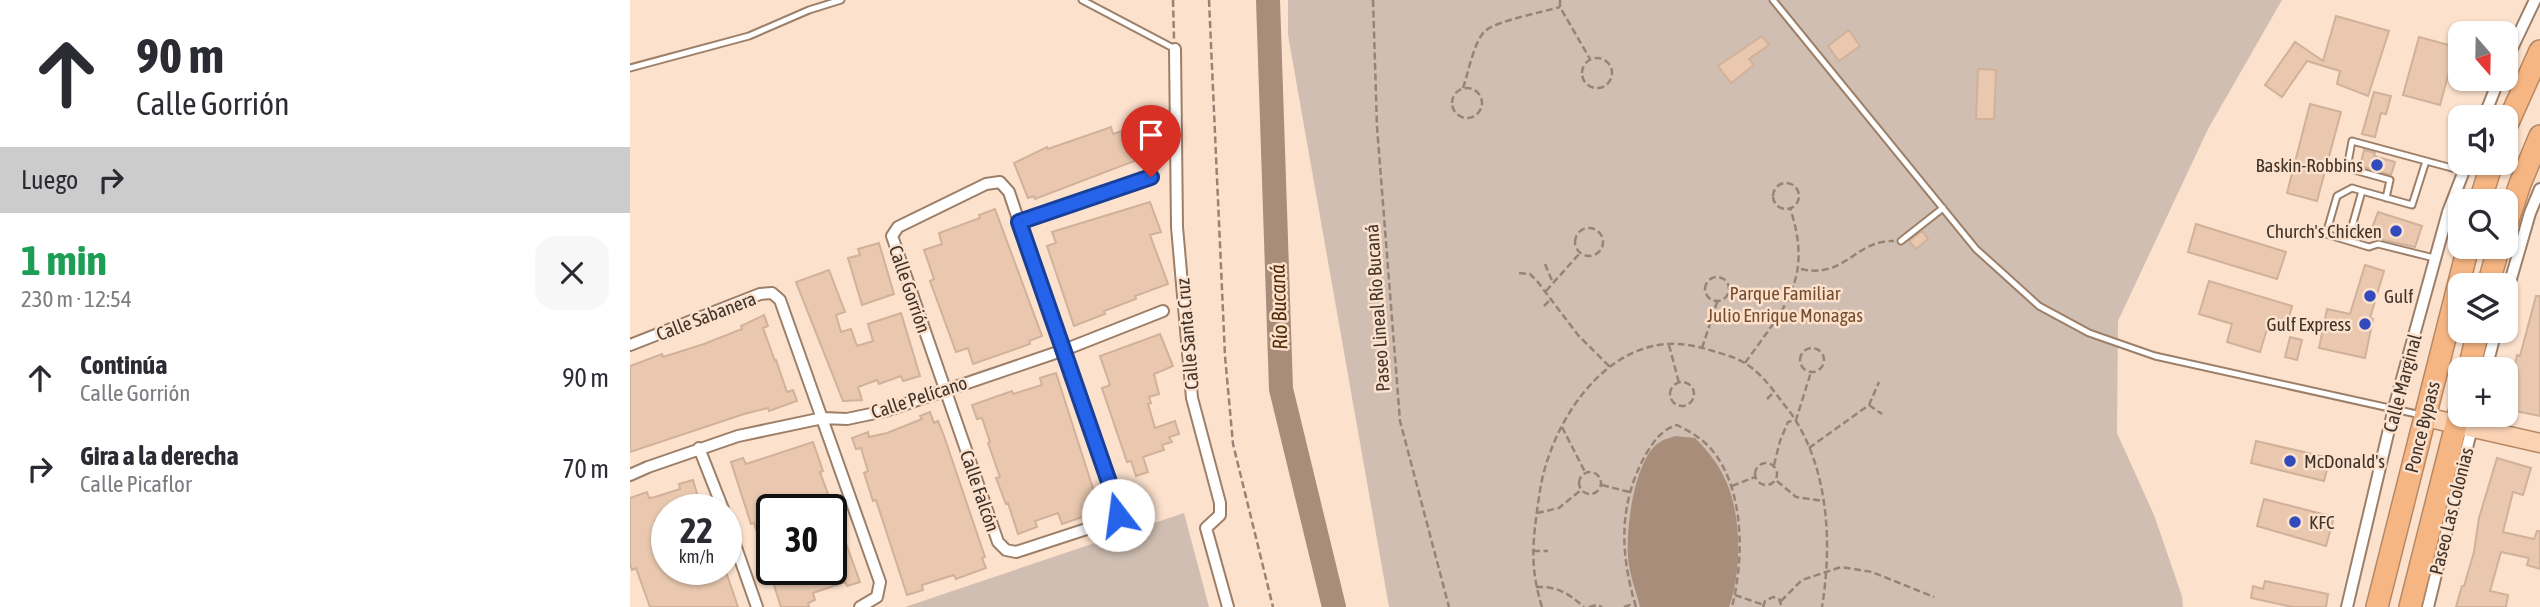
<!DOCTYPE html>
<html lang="es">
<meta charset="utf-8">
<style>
:root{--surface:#fff;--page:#f7f7f7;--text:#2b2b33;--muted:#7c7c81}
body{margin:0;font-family:"Asap Condensed",sans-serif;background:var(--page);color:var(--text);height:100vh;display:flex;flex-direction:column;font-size:26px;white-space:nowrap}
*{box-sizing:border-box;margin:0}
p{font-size:23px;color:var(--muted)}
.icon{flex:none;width:38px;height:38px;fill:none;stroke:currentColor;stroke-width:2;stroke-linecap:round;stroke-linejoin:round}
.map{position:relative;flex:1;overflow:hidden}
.panel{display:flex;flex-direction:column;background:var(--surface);width:630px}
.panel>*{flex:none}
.guide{background:#fff;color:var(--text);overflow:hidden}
.needle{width:46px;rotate:160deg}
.tools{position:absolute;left:1818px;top:21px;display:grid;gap:14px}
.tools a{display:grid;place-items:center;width:70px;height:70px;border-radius:14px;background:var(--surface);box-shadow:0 2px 5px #0004;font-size:35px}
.speed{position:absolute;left:21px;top:494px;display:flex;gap:14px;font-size:35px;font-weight:700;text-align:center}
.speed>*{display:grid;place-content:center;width:91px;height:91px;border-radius:50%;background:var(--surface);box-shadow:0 2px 5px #0004;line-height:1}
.speed small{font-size:18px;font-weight:400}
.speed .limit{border:4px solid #111;border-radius:10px;background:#fff;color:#111}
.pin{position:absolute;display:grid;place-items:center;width:60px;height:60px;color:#fff;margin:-72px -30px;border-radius:50% 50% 50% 0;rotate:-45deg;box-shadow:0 0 7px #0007}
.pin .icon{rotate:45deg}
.me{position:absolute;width:77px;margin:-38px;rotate:345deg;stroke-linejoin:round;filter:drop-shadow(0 0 5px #0008)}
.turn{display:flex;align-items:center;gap:24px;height:147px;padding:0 21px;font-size:32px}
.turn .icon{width:91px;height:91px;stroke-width:2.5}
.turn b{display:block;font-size:49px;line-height:60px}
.then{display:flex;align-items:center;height:66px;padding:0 21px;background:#0003;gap:14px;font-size:26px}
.round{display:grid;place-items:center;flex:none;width:74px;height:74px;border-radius:21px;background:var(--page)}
.headline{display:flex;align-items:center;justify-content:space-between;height:119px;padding:0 21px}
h1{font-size:42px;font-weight:700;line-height:52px;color:#1e9e55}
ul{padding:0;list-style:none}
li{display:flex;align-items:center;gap:21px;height:91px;padding:0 21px}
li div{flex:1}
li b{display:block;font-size:26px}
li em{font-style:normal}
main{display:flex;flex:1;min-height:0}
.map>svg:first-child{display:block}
</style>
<main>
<section class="panel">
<div class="guide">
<div class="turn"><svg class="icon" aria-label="ahead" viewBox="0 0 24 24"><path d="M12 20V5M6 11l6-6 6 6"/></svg><div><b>90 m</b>Calle Gorrión</div></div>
<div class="then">Luego<svg class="icon" aria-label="right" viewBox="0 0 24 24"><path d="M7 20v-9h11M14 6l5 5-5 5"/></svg></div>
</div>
<div class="headline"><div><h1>1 min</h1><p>230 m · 12:54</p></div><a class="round"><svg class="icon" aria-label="close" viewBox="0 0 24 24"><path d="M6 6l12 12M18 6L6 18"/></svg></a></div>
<ul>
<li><svg class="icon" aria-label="ahead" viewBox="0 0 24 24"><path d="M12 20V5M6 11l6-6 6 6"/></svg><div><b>Continúa</b><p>Calle Gorrión</p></div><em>90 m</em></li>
<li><svg class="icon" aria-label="right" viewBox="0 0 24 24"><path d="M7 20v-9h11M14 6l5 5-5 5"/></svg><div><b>Gira a la derecha</b><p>Calle Picaflor</p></div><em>70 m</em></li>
</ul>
</section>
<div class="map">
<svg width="1910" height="607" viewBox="0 0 1910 607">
<rect width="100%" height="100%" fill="#fce1cd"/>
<path fill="#cfbeb1" d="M658,0H1652L1578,129L1488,321L1487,433L1524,515L1552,596L1553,607H759L658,35Z
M554,513L579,607H275Z"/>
<path fill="#a78d7a" d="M1045,436L1065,438C1077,450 1087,462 1094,477C1112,512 1112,571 1099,607H1010C1006,590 998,571 998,554C996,527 1005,457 1030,442C1034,439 1041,438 1045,436Z"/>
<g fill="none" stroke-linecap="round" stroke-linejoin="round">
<path stroke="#a78d7a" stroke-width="24" d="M638,0L651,389L704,607"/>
</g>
<path fill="#e9c8af" stroke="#d1b199" stroke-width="2" fill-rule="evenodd" d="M1706,16L1759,31L1738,96L1707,84L1710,71L1677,61L1652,97L1635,85L1665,42L1693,61Z
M1219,30L1230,46L1209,61L1198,46Z
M1132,36L1139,45L1119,59L1124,65L1101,83L1088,66Z
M1789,37L1826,47L1810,105L1773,95Z
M1348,69L1366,70L1364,119H1346Z
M1744,92L1761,96L1756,114L1751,113L1745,137L1732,134Z
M1680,104L1711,112L1687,201L1657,193Z
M519,122L528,152L405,199L404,196L398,198L384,163L417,147L418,149L481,127L483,134Z
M1734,150L1745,153L1744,156L1765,162L1761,175L1730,166Z
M520,202L531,232L520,235L538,284L505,296L506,299L474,311L475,314L444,326L417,246L426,243L422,232Z
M365,209L412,336L399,341L400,344L343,364L338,348L326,352L300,281L304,279L294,250L312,244L309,233L350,218L349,215Z
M1748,212L1792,226L1785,247L1749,239H1738Z
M1566,224L1656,252L1647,279L1558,252Z
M1292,231L1298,239L1286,249L1279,241Z
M249,243L264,294L232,305L218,258L230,255L228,249Z
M1735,265L1754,271L1740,318L1743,319L1735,358L1689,348L1697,309L1720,314Z
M199,270L215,312L206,315L211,332L221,329L227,346L243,341L238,324L271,313L290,376L273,381L271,376L249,384L247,380L228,387L232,400L213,401L166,282Z
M1579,281L1662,306L1655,331L1638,326L1630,352L1597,342L1602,324L1569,314Z
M1906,296H1910V416L1876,409L1887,355L1890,356Z
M134,315L138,326L133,328L145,361L146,360L157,392L163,390L167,401L139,411L138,408L114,414L0,452V366L32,354L33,357L74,344L112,329L111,326Z
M530,334L543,366L524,374L529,394L519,397L521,403L518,404L525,428L545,421L549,434L539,437L542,442L532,445L534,450L513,457L518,472L506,476L501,461L497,462L472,388L480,385L470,356Z
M1660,337L1672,340L1667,360L1655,357Z
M426,373L468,504L456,508L458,515L432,524L428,513L405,521L407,527L388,534L378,503L376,504L366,478L370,477L358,443L360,442L352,418L347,419L342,405L382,391L383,394L412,385L410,378Z
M300,412L304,423L308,421L314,436L355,557L352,558L356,568L326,579L324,575L292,585L293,590L277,595L246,500L243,501L234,473L238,471L231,448L226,449L222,438L238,432L239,437L257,433L292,419L290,416Z
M1626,441L1700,458L1694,481L1621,463Z
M183,442L193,471L190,472L230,582L217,586L215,582L183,593L185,600L178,603L179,607H151L124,523L121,524L101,462L113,458L116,464ZM189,502L192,509H201V569H142V509H172Z
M1867,458L1901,468L1893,495L1883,492L1873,532L1904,539L1907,531H1910V569L1897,565L1899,558L1871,552L1860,591L1878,595L1876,607H1826L1832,586H1834L1844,552L1849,518Z
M63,480L71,507L63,509H37V517L25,521L37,556V569H42L43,572L53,569H95L108,607H20L6,568L2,570L0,564V498L17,492L19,498L25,497L50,489L49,484Z
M1634,499L1704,517L1696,546L1627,526Z
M1635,581L1698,594L1696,607H1663L1621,598L1623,586L1633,589Z"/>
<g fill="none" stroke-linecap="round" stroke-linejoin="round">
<defs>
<path id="lane" d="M452,0L545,49
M1143,0L1346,249L1409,306L1459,333L1525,356L1791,415
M0,68L119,36L179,10L211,0
M1732,191L1722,188L1707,196L1696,234L1739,247L1748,244L1804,258
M1756,198L1760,180L1717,168L1722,141L1796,161
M1721,230L1732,191L1782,205L1796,161L1833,171
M1271,241L1313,208"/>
<path id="street" d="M545,49L547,227L562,398L590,503V515L576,528L598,607
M1876,61L1905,0
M1854,117L1869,79
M370,182L379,192L389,222L487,505L488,515L478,522L386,552L376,550L368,542L262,236L268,227L356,184Z
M389,222L521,177
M1876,296L1900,213L1910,189
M0,345L130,294L142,293L150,300L250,582L247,597L230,607
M1856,369L1866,331
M69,448L93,509
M0,475L18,467L108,436L193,418L217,419L255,411L434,350L533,311
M96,519L127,607
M1717,607L1764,408L1818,212L1837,163
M1798,607L1845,415"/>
<path id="primary" d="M1795,417L1910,443"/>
<path id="highway" d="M1876,127L1910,51
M1850,201L1862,163
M1876,226L1890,184L1910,136
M1858,285L1869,247
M1839,369L1848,331
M1747,607L1838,247
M1780,607L1830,409"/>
</defs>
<use href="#lane" stroke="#9d7f68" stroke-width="9"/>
<use href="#street" stroke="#9d7f68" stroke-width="14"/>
<use href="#primary" stroke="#b68864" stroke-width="21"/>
<use href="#highway" stroke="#b68864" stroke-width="24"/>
<path stroke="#988476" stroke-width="2.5" stroke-dasharray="7 3.5" stroke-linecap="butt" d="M543,0L544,39
M579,0L595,356L603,444L643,607
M743,0L747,127L770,421L819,607
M930,0V7L960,59
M952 73a15 15 0 1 1 30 0a15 15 0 1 1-30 0Z
M833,88C838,74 844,41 855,31C866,21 913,12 930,7
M822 103a15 15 0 1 1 30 0a15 15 0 1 1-30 0Z
M1143 196a13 13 0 1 1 26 0a13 13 0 1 1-26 0Z
M945 242a14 14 0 1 1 28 0a14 14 0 1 1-28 0Z
M915,264L923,283
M1171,269C1215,279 1225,240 1264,241
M889,273L900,274L907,281L948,335L981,368
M1075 289a12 12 0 1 1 24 0a12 12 0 1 1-24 0Z
M916,291L950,253
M914,306L921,299
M1039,345L1049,383
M1170 360a12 12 0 1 1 24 0a12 12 0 1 1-24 0Z
M1072,348L1087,302
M1115,363C1154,308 1184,280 1160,208
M1040 394a12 12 0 1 1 24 0a12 12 0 1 1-24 0Z
M1137,399L1144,392
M1239,405L1252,414
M932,427L955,472
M1179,448L1239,405L1249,382
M1125 474a11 11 0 1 1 22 0a11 11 0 1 1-22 0Z
M1144,465L1150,441L1158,422L1166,420L1181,372
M949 483a11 11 0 1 1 22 0a11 11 0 1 1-22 0Z
M1147,481L1166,497L1193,501
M972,485L999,492
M1102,486L1125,477
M907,513L929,508L951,490
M903,551H918
M906,587C927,586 938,593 954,607
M1105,595L1134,605
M1151,601L1172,580L1211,567L1242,572L1304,597
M912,607C899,565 903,539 909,497C917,433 965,350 1036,344C1053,343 1067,346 1083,351C1093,354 1105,357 1113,362C1127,370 1137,382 1147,395C1153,404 1161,412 1166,421C1199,475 1202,546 1192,607
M959,607L967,605L972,607
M994,607L1005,603
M1006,607C990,554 988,504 1016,454C1024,441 1031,430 1047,425C1059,431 1073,439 1082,450C1115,490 1114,559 1102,607
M1133,607L1135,601L1143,597L1149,599L1152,607"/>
<use href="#lane" stroke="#fff" stroke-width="5"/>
<use href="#street" stroke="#fff" stroke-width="10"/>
<use href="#primary" stroke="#fad3b5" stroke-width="18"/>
<use href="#highway" stroke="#f6b684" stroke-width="21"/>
</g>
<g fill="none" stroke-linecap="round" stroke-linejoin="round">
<defs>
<path id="route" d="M488,515L487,505L389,222L521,177"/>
</defs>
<use href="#route" stroke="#184099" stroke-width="18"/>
<use href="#route" stroke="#2563eb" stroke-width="12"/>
</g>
<g fill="#314bbc" stroke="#fce1cd" stroke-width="2.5">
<circle cx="1747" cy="165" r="7"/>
<circle cx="1766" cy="231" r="7"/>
<circle cx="1740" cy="296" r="7"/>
<circle cx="1735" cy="324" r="7"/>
<circle cx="1660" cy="461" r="7"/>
<circle cx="1665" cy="522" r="7"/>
</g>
<g text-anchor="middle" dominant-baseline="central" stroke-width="5" stroke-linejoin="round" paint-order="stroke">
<g font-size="19" fill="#40332a" stroke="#fce1cd" text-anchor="end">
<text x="1733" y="165">Baskin-Robbins</text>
<text x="1752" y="231">Church's Chicken</text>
<text x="1754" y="296" text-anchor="start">Gulf</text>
<text x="1721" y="324">Gulf Express</text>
<text x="1674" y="461" text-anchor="start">McDonald's</text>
<text x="1679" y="522" text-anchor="start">KFC</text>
</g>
<g font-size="19" fill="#40332a" stroke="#fce1cd">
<text transform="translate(280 289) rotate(71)">Calle Gorrión</text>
<text transform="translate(747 308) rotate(-94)">Paseo Lineal Río Bucaná</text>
<text transform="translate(76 316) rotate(-21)">Calle Sabanera</text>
<text transform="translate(557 334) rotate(-95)">Calle Santa Cruz</text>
<text transform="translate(1772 383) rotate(-75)">Calle Marginal</text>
<text transform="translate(289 397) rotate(-18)">Calle Pelícano</text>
<text transform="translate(1792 427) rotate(-76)">Ponce Bypass</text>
<text transform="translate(350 491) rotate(71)">Calle Falcón</text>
<text transform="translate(1821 511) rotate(-76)">Paseo Las Colonias</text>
</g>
<g font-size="19" fill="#764d2d" stroke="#fce1cd">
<text x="1155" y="293">Parque Familiar<tspan x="1155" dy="22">Julio Enrique Monagas</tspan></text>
</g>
<g font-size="21" font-style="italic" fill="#522d0a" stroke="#fce1cd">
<text transform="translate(648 307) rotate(-92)">Río Bucaná</text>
</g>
</g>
</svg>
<div class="tools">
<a><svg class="needle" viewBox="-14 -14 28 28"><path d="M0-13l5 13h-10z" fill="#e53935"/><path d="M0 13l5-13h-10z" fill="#7c7c81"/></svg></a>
<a><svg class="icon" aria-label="sound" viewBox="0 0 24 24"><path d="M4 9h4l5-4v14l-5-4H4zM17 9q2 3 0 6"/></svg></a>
<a><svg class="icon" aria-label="search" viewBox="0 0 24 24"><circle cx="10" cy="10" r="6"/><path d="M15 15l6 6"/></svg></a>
<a><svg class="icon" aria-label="layers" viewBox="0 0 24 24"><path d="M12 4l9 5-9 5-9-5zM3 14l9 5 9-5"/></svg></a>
<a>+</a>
</div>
<div class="speed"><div>22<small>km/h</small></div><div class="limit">30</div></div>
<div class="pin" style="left:521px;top:177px;background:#d93025"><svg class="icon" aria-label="arrive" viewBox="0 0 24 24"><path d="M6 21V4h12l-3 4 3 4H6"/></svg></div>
<svg class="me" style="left:488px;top:515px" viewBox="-20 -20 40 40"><circle r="19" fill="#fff"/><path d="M0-13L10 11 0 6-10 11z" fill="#2563eb"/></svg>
</div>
</main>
